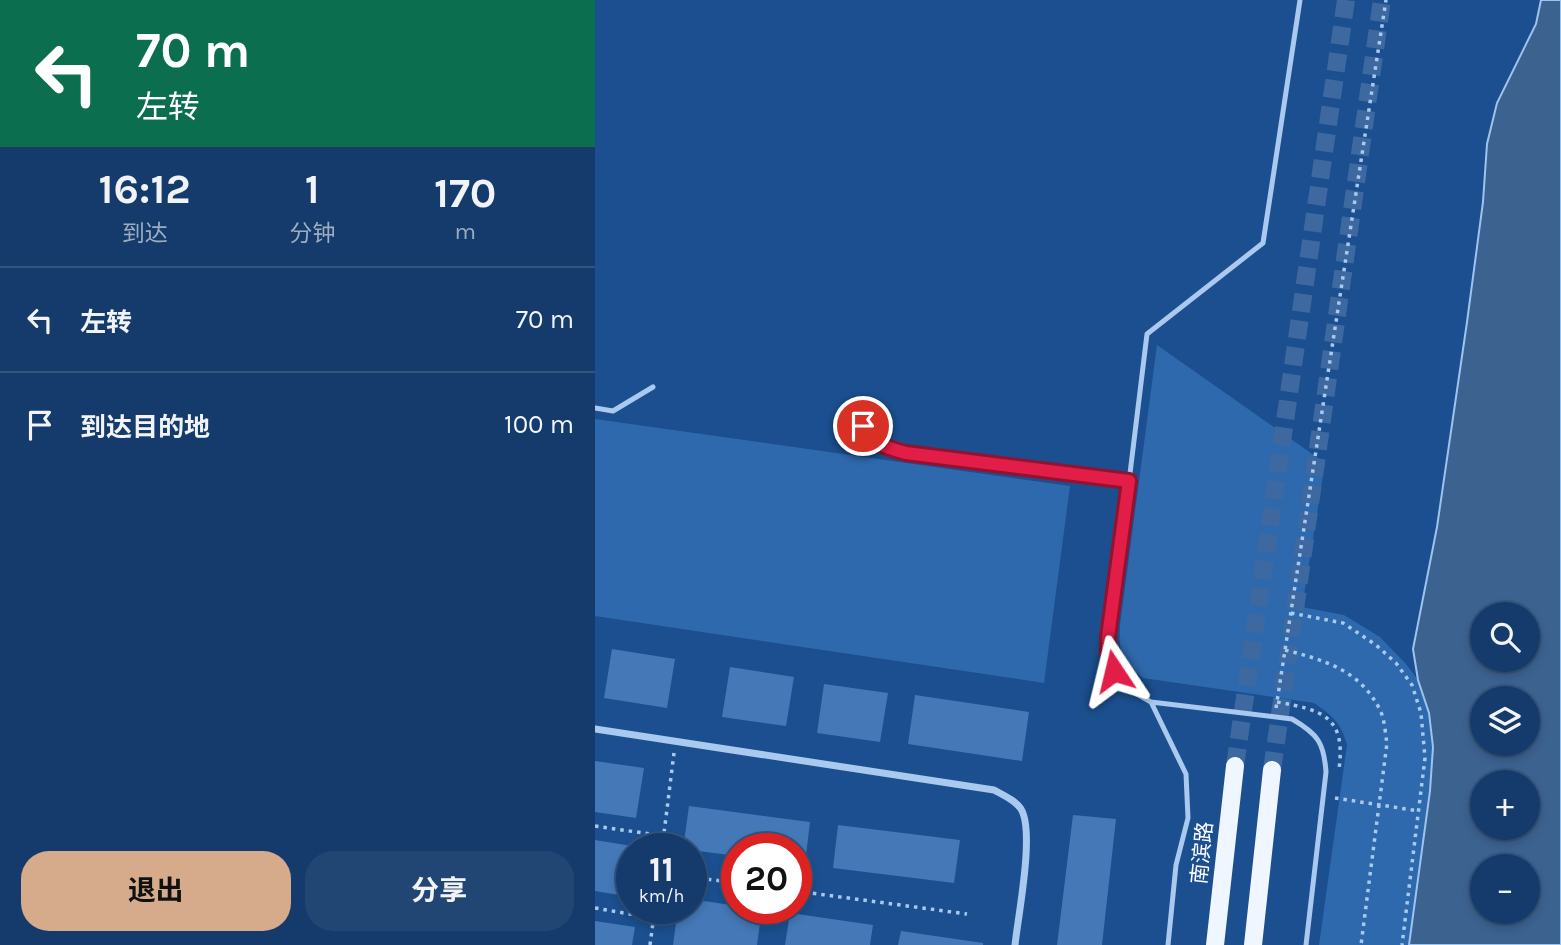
<!DOCTYPE html>
<html lang="zh">
<meta charset="utf-8">
<style>
:root{--surface:#143b6b;--page:#214673;--text:#f1f3f6;--muted:#9dadc1;--line:#33557e;--accent:#d6ab8b}
body{margin:0;font-family:Karla,"Noto Sans SC",sans-serif;background:var(--page);color:var(--text);height:100vh;display:flex;flex-direction:column;font-size:26px;white-space:nowrap}
*{box-sizing:border-box;margin:0}
p{font-size:23px;color:var(--muted)}
.icon{flex:none;width:38px;height:38px;fill:none;stroke:currentColor;stroke-width:2;stroke-linecap:round;stroke-linejoin:round}
.map{position:relative;flex:1;overflow:hidden}
.drawer{display:flex;flex-direction:column;background:var(--surface);width:595px}
.drawer>*{flex:none}
.banner{background:#0b6e4f;color:#fff;overflow:hidden}
.buttons{position:absolute;left:875px;top:602px;display:grid;gap:14px}
.buttons a{display:grid;place-items:center;width:70px;height:70px;border-radius:50%;background:var(--surface);box-shadow:0 4px 10px #0003,0 0 0 2px var(--line);font-size:35px}
.speed{position:absolute;left:21px;top:833px;display:flex;gap:14px;font-size:35px;font-weight:700;text-align:center}
.speed>*{display:grid;place-content:center;width:91px;height:91px;border-radius:50%;background:var(--surface);box-shadow:0 4px 10px #0003,0 0 0 2px var(--line);line-height:1}
.speed small{font-size:18px;font-weight:400}
.speed .limit{border:10px solid #d22;background:#fff;color:#111}
.pin{position:absolute;display:grid;place-items:center;width:60px;height:60px;color:#fff;margin:-30px;border:4px solid #fff;border-radius:50%;box-shadow:0 2px 7px #0007}
.me{position:absolute;width:77px;margin:-38px;rotate:350deg;stroke-linejoin:round;filter:drop-shadow(0 0 5px #0008)}
.turn{display:flex;align-items:center;gap:24px;height:147px;padding:0 21px;font-size:32px}
.turn .icon{width:91px;height:91px;stroke-width:2.5}
.turn b{display:block;font-size:49px;line-height:60px}
.eta{display:flex;justify-content:space-evenly;align-items:center;height:119px;text-align:center}
.eta b{font-size:42px;font-weight:700;line-height:49px}
.button{display:flex;gap:14px;margin-top:auto;padding:14px 21px}
.button a{flex:1;height:80px;border-radius:28px;background:var(--accent);color:#111;font-size:28px;font-weight:700;line-height:80px;text-align:center}
.button a+a{background:var(--page);color:var(--text)}
ul{padding:0;list-style:none}
li{display:flex;align-items:center;gap:21px;height:105px;padding:0 21px;border-top:2px solid var(--line)}
li div{flex:1}
li b{display:block;font-size:26px}
li em{font-style:normal}
main{display:flex;flex:1;min-height:0}
.map>svg:first-child{display:block}
</style>
<main>
<section class="drawer">
<div class="banner">
<div class="turn"><svg class="icon" aria-label="left" viewBox="0 0 24 24"><path d="M17 20v-9H6M10 6l-5 5 5 5"/></svg><div><b>70 m</b>左转</div></div>
</div>
<div class="eta">
<div><b>16:12</b><p>到达</p></div>
<div><b>1</b><p>分钟</p></div>
<div><b>170</b><p>m</p></div>
</div>
<ul>
<li><svg class="icon" aria-label="left" viewBox="0 0 24 24"><path d="M17 20v-9H6M10 6l-5 5 5 5"/></svg><div><b>左转</b></div><em>70 m</em></li>
<li><svg class="icon" aria-label="arrive" viewBox="0 0 24 24"><path d="M6 21V4h12l-3 4 3 4H6"/></svg><div><b>到达目的地</b></div><em>100 m</em></li>
</ul>
<div class="button"><a>退出</a><a>分享</a></div>
</section>
<div class="map">
<svg width="966" height="945" viewBox="0 0 966 945">
<rect width="100%" height="100%" fill="#1b4f8f"/>
<path fill="#2e69ad" d="M562,345L730,463L707,607L749,615L785,637L810,663L823,680L834,713L838,747L835,791L814,945H724L752,745C746,723 738,716 719,703L548,678C527,660 523,653 525,625Z
M0,419L475,486L449,683L0,616Z"/>
<path fill="#3c6290" stroke="#9cc4f0" stroke-width="2" fill-rule="evenodd" d="M946,0H966V945H814L835,791L838,747L834,713L823,680L818,649L842,527L872,322L888,202L892,144L902,103L941,24ZM887,614H933V660H887ZM887,698H933V744H887ZM887,782H933V828H887ZM887,866H933V912H887Z"/>
<path fill="#4478b7" d="M17,649L80,659L72,708L9,698Z
M135,667L199,677L191,726L127,717Z
M229,684L293,693L285,742L222,733Z
M320,695L434,712L427,761L313,744Z
M0,761L49,768L41,818L0,812Z
M94,806L215,822L210,864L201,863V849H142V856L88,849Z
M478,815L521,819L507,945H462Z
M243,825L365,840L359,883L238,868Z
M0,840L37,846L30,896L0,891Z
M96,899L142,906V908L167,909L162,945H78L83,908H96Z
M195,913L278,925L275,945H190Z
M0,921L40,927L37,945H0Z
M306,931L388,943V945H303Z"/>
<g fill="none" stroke-linecap="round" stroke-linejoin="round">
<path stroke="#3d69a0" stroke-width="18" stroke-dasharray="18 9" stroke-linecap="butt" d="M640,766L751,0
M677,770L787,0"/>
<path stroke="#a9c9ee" stroke-width="3.5" stroke-dasharray="3.5 5" stroke-linecap="butt" d="M696,613L748,623L781,645L801,663L817,685L826,713L830,758L807,945
M690,650C730,660 766,671 785,710C790,720 790,733 792,743L766,945
M682,702C728,710 751,717 744,769
M681,708L791,0
M740,798L824,811
M0,826L69,836
M67,849L79,753
M96,877L142,883
M201,891L372,914
M0,908L58,918
M55,945L60,908"/>
<path stroke="#a9c9ee" stroke-width="5" d="M705,0L668,243L552,334L513,654L519,671L531,688L556,702L697,719C723,734 729,743 731,772L711,945
M0,408L18,411L58,387
M268,413C268,442 287,447 311,453L534,481
M556,702L591,774L593,818L581,865L573,945"/>
<path stroke="#a9c9ee" stroke-width="7" d="M0,729L399,790C408,795 420,800 426,809C440,832 423,916 420,945"/>
<path stroke="#f0f6ff" stroke-width="18" d="M620,945L640,766
M658,945L677,770"/>
</g>
<g fill="none" stroke-linecap="round" stroke-linejoin="round">
<defs>
<path id="route" d="M268,426C282,446 289,447 311,453L534,481L513,637V653L519,671"/>
</defs>
<use href="#route" stroke="#92132f" stroke-width="18"/>
<use href="#route" stroke="#e11d48" stroke-width="12"/>
</g>
<g text-anchor="middle" dominant-baseline="central" stroke-width="5" stroke-linejoin="round" paint-order="stroke">
<g font-size="21" fill="#fff" stroke="#1b4f8f">
<text transform="translate(607 853) rotate(-84)">南滨路</text>
</g>
</g>
</svg>
<div class="buttons">
<a><svg class="icon" aria-label="search" viewBox="0 0 24 24"><circle cx="10" cy="10" r="6"/><path d="M15 15l6 6"/></svg></a>
<a><svg class="icon" aria-label="layers" viewBox="0 0 24 24"><path d="M12 4l9 5-9 5-9-5zM3 14l9 5 9-5"/></svg></a>
<a>+</a>
<a>−</a>
</div>
<div class="speed"><div>11<small>km/h</small></div><div class="limit">20</div></div>
<div class="pin" style="left:268px;top:426px;background:#d93025"><svg class="icon" aria-label="arrive" viewBox="0 0 24 24"><path d="M6 21V4h12l-3 4 3 4H6"/></svg></div>
<svg class="me" style="left:519px;top:671px" viewBox="-20 -20 40 40"><path d="M0-17L14 15 0 8-14 15z" fill="#e11d48" stroke="#fff" stroke-width="4"/></svg>
</div>
</main>
